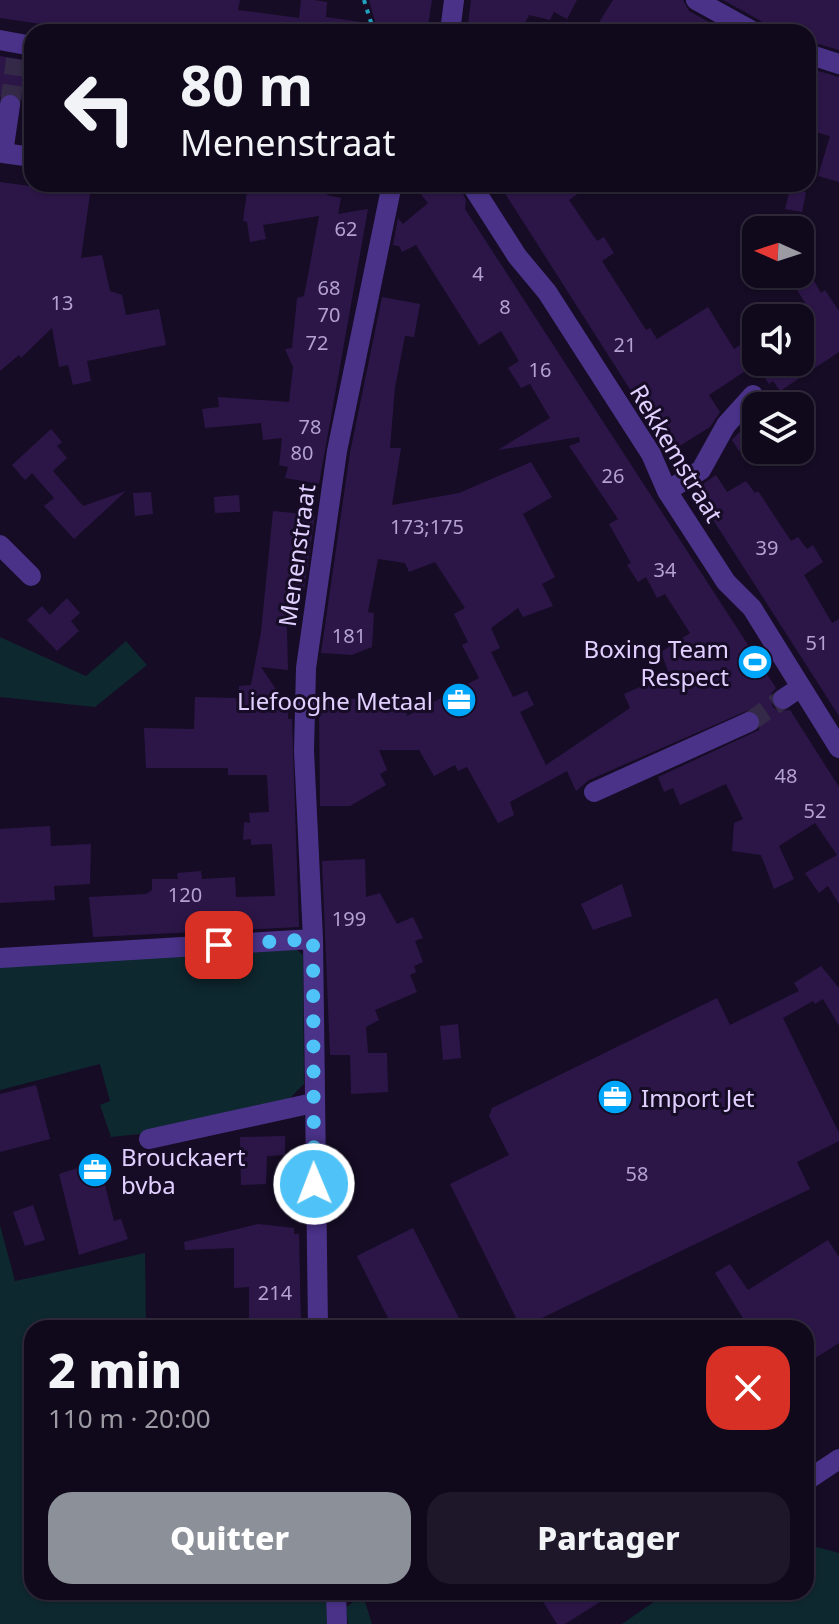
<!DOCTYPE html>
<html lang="fr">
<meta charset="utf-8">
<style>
:root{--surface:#10091c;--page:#1e1729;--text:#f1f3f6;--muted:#9c9aa3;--line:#302a3b;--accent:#8c9099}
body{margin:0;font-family:"Noto Sans",sans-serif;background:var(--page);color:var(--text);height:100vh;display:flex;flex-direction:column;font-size:30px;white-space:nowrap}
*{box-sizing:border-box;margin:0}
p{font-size:26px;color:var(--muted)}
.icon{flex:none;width:44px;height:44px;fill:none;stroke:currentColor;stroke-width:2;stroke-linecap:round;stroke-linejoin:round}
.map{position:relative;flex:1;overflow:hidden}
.panel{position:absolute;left:24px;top:1320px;width:790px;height:280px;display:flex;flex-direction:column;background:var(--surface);border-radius:24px;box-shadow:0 2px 6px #0004,0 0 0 2px var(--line)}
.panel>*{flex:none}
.banner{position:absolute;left:24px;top:24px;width:792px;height:168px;border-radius:24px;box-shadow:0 2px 6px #0004,0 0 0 2px var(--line);background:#10091c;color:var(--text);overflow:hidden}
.needle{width:52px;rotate:273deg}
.fabs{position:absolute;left:742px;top:216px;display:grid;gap:16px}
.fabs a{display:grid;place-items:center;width:72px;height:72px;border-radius:16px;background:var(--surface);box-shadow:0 2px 6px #0004,0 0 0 2px var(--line);font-size:40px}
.pin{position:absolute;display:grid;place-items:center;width:68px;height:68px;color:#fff;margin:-34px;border-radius:16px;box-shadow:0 4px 12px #0006}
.me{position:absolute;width:88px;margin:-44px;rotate:359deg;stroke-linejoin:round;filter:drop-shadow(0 0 6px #0008)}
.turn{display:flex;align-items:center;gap:28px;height:168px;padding:0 24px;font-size:36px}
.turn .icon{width:104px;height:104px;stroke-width:2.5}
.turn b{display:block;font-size:56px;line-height:68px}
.round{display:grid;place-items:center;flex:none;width:84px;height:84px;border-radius:24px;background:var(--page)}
.summary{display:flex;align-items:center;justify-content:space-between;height:136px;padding:0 24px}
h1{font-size:48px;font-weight:800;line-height:60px}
.button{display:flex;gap:16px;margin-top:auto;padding:16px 24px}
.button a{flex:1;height:92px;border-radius:24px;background:var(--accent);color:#fff;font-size:32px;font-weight:800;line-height:92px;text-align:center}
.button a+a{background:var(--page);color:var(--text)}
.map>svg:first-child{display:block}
</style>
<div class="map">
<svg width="839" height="1624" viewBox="0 0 839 1624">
<rect width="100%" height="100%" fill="#160c25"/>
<path fill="#0e282f" d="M0,637L86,676L126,641L147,665L95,707L0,697Z
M296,949L303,955L304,1084L288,1100L140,1134L111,1137L100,1105L110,1101L100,1064L0,1090V964Z
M0,1225L15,1281L145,1253L146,1328H32V1592H326L329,1624H0Z
M806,1544L839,1553V1624H622L668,1592H806Z
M363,1595L372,1624H348L346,1607Z"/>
<path fill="#2c1648" d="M0,0H240L238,10L299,18L301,0H314L327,2L326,17L361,22L360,32H179V29L137,23L135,32H95L0,18Z
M369,0H432L427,32H378Z
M471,0H577L567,19L554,12L550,20L529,15L521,32H467Z
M613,0H683L689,11L727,32H593Z
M723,0H839V50L808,41V32H767L761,21Z
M0,56L32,61V108L23,107L22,100L13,92L0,97Z
M808,68L839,77V182L818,176L830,136L808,130Z
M0,182L90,194L81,258L102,255L110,291L122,295L126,315L159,309L166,345L87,361L91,381L73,385L68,365L59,367L52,328L21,358L19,355L0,371Z
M248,184H328L327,195L341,198L338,214L368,209L319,484L285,478L288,467L279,465L282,438L263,440L261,423L205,428L202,409L219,407L218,397L289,402L293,367L285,349L292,348L297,298L304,296L319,216L263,225L266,239L250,242L247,222L243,221Z
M412,184H458L466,200L465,209L776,688L771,694L772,706L778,711L790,710L839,787V904L828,886L819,893L805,873L837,855L815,823L779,846L794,879L774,889L761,855L732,851L734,823L743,819L726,784L680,805L673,788L664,792L658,777L759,730L761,717L751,709L589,780L576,791L567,771L510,802L514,815L498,823L467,767L458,771L455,765L434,776L419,750H379L387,770L380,774L386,785L350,806H320L319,700L404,697L407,716L479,678L462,645L468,642L454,614L465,608L435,562L409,572L405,563L378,559L368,612L374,613L372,647L352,655L321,653L350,453L382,297L420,304L414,337L405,336L395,387L390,448H401L392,505L459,493L531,462L552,497L523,514L555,577L542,584L553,606L523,617L518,608L491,628L500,648L491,652L513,697L527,691L534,705L520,712L546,765L630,708L624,694L669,674L661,652L690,633L665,594L657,598L646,577L638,582L627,565L631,563L609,524L618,519L569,446L580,442L579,437L498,450L550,418L530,384L521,388L508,368L519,361L501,331L479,345L416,245L402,252L399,246L393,245L398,218L403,224L428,203Z
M499,184H592L569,200L597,241L604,237L614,253L602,261L646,330L650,328L657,339L708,307L734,349L756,335V362H800V316L796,310L806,304L797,290L813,279L821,293L825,290L839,311V352L780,391L773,381L769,384L756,364L709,395L720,412L710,427L670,452Z
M790,189L806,192L802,212L785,209Z
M744,427L754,442L739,451L732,440Z
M51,429L62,442L57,446L67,458L53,471L83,506L126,491L74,539L44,506L54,498L32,473L25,480L12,465Z
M716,475L727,492L746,481L755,493L758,491L791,541L798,537L807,549L813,545L823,562L804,575L832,623L839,619V716L694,490Z
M151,492L153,514L135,516L133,493Z
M239,495L240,512L215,513L214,497Z
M273,511L315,515L304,590H286L288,670L261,667L277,691L282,710H288V719H292L299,927L93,937L89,897L146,894L152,890V879H178L177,873L201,871L202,879L235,877L236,897L275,896L272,844L251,845V839L243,840L244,822L250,823L249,813L269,812L267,775H228V768H146L144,728L194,729L195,697L238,698L239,686L251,685L261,632Z
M67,598L80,613L71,621L79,631L57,651L27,620L42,606L50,615Z
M50,826L51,846L91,844L90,884L54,886L55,900L0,903V829Z
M365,859L366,897L380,893L397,924L413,917L423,938L415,941L423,962L414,966L416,972L410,975L417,992L375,1010L379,1020L366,1027L368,1053H387L388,1092L351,1094L350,1055H330L322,861Z
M622,884L632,916L593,930L581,904Z
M821,966L839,988V1026L823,999L815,1004L813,1001L783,1018L839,1133V1141L797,1162L810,1189L521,1328L450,1184L509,1155L489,1116L492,1108L717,998L730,1025L799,991L794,983Z
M458,1024L461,1058L443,1060L440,1026Z
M36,1085L50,1139L0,1152V1094Z
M285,1136V1155L267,1156L266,1184L241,1185L240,1137Z
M99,1161L114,1221L121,1219L128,1239L79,1255L59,1174Z
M33,1205L45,1240L25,1246L13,1212Z
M258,1224L294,1228V1234H299L301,1328H268V1318L249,1319V1287L234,1288V1248L185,1250L184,1242Z
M413,1228L464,1328H393L357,1256Z
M828,1240L839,1257V1343L806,1364V1328H749L715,1273L730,1264L748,1290Z
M537,1592H616L565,1624H557Z"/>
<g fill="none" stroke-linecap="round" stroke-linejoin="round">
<path stroke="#342946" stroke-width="20" stroke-dasharray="20 10" stroke-linecap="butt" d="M10,105L16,59
M749,722L783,699"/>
<path stroke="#21a4c1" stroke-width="4" stroke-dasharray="4 6" stroke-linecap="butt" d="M364,0L374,32"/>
<path stroke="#4a3289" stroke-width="20" d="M696,0L754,32
M450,32L454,0
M0,40L32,46
M808,54L839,64
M10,105L3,153L32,157
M471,184L517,256L547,292L651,454L667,491L726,582L752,608L839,748
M667,491L701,470L726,425L753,395
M0,545L31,576
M783,699L801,687
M594,792L749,722
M0,958L313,939
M149,1139L313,1103
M318,1328L313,939L304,751L306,668L337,451L392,184
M806,1481L839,1459
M336,1592L337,1624"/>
</g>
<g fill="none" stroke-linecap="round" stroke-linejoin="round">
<path stroke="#4fc3f7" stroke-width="14" stroke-dasharray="0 25.2" d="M219,945L313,939L314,1184"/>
</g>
<defs>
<symbol id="stadium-disc" viewBox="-11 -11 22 22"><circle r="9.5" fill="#00a6fa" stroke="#160c25"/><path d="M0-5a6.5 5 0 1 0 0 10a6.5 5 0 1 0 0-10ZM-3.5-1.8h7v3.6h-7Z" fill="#fff"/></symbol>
<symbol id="office-disc" viewBox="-11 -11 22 22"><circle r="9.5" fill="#00a6fa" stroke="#160c25"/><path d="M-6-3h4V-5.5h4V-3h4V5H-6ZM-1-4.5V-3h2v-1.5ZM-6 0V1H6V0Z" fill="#fff"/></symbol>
</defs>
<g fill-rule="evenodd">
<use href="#stadium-disc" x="735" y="642" width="40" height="40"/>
<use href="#office-disc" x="439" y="680" width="40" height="40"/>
<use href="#office-disc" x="595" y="1077" width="40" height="40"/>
<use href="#office-disc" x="75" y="1150" width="40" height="40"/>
</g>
<g text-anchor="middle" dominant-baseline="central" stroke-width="6" stroke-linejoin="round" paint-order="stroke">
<g font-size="20" fill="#b3a1d1">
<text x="346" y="228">62</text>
<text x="478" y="273">4</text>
<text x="329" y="287">68</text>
<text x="62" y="302">13</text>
<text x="505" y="306">8</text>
<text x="329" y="314">70</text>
<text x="317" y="342">72</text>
<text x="625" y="344">21</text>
<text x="540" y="369">16</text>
<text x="310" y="426">78</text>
<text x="302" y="452">80</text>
<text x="613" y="475">26</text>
<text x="427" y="526">173;175</text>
<text x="767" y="547">39</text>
<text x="665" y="569">34</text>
<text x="349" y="635">181</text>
<text x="817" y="642">51</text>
<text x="786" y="775">48</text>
<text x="815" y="810">52</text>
<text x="185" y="894">120</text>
<text x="349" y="918">199</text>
<text x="637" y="1173">58</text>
<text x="275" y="1292">214</text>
</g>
<g font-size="24" fill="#e0cfff" stroke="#160c25">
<text transform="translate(677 453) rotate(59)">Rekkemstraat</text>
<text transform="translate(296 555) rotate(-82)">Menenstraat</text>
</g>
<g font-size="24" fill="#e0cfff" stroke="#160c25" text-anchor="end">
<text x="729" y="648">Boxing Team<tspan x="729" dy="28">Respect</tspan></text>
<text x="433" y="700">Liefooghe Metaal</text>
<text x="641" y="1097" text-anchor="start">Import Jet</text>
<text x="121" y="1156" text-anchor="start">Brouckaert<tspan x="121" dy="28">bvba</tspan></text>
</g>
</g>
</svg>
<div class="fabs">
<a><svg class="needle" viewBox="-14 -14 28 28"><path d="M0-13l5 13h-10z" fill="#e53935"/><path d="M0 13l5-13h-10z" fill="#9c9aa3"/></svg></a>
<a><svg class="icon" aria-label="sound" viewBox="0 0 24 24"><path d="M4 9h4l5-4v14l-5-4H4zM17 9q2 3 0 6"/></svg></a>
<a><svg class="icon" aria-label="layers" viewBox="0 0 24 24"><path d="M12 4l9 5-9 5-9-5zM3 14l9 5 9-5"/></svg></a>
</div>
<div class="pin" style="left:219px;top:945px;background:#d93025"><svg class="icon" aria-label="arrive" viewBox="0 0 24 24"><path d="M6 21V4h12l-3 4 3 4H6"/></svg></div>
<svg class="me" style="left:314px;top:1184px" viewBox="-20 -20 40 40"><circle r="17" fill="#4fc3f7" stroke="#fff" stroke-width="3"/><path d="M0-11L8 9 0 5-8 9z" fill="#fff"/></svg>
<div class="banner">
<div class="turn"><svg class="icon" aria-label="left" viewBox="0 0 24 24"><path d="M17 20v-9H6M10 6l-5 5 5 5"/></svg><div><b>80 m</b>Menenstraat</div></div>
</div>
<section class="panel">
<div class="summary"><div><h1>2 min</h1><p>110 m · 20:00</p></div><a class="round" style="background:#d93025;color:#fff"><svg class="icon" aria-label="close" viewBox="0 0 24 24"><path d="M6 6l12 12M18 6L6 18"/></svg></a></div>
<div class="button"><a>Quitter</a><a>Partager</a></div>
</section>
</div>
